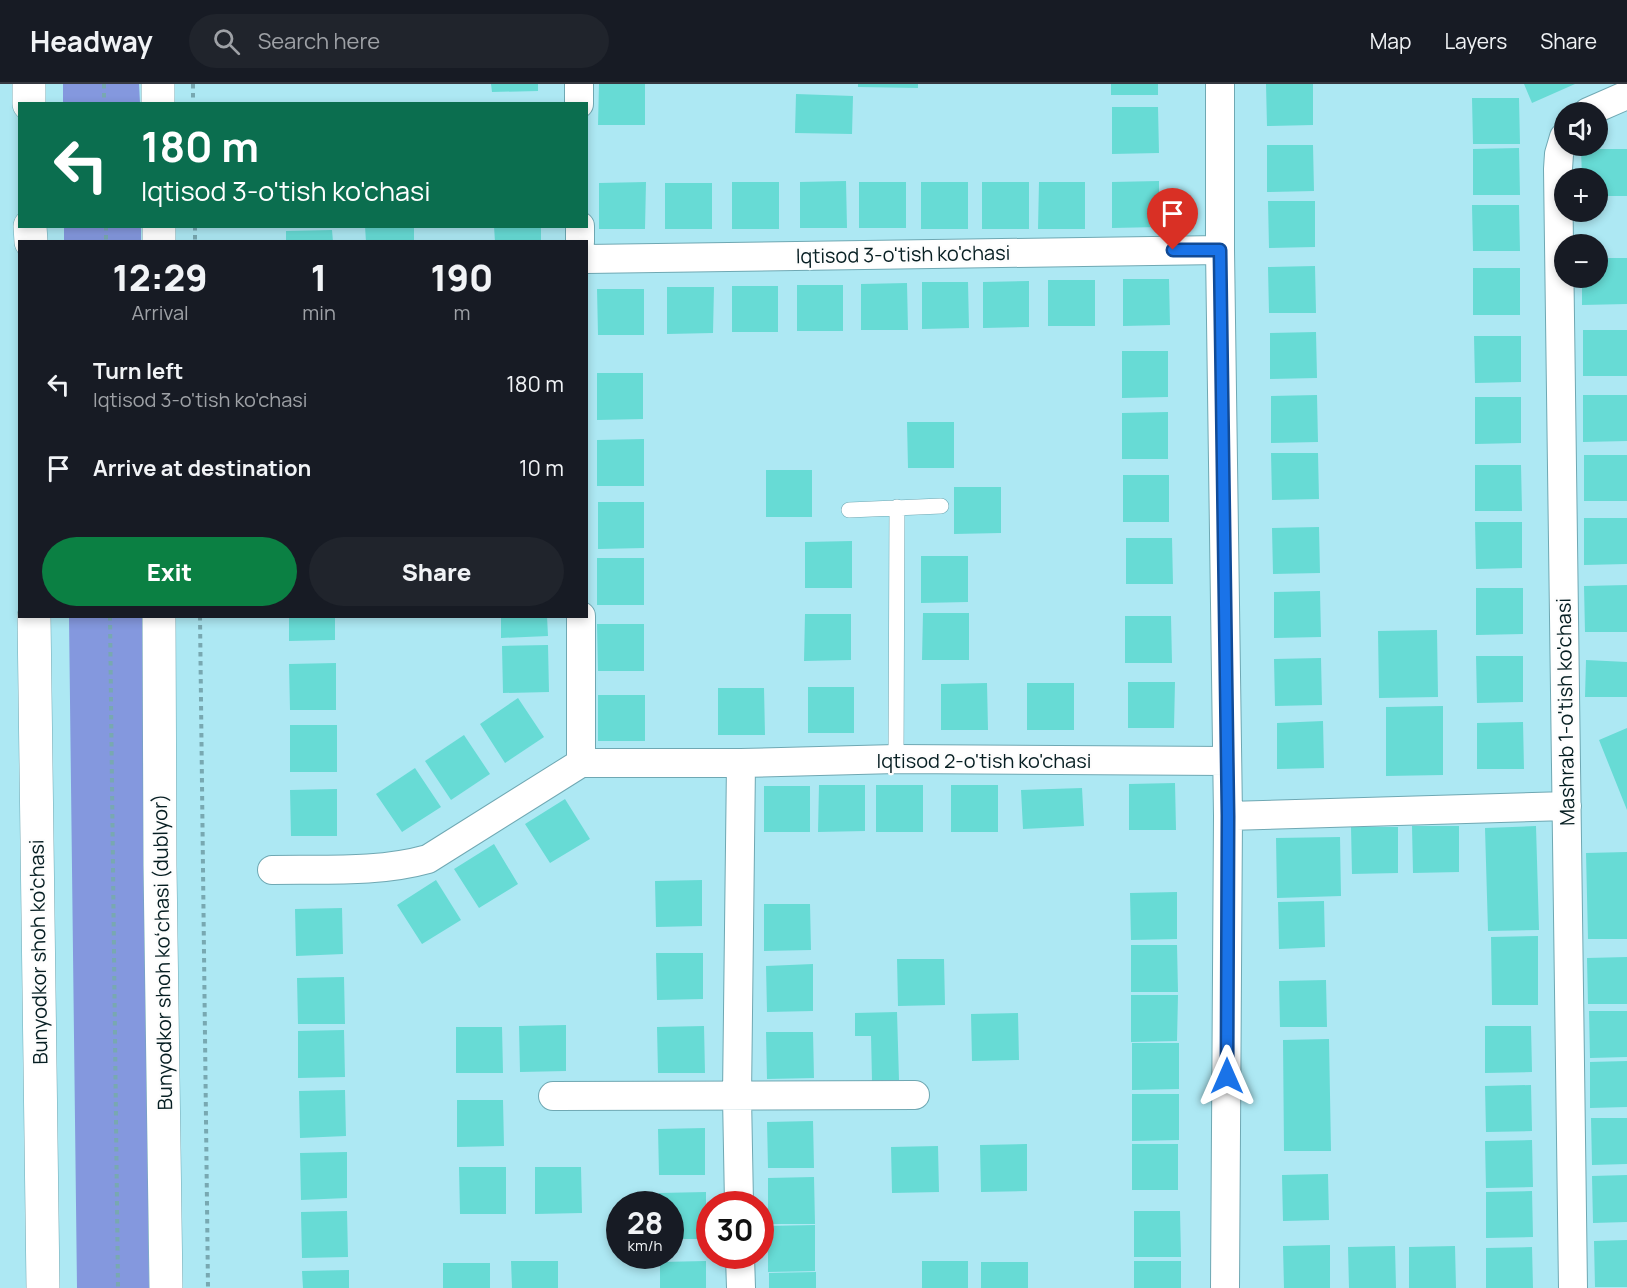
<!DOCTYPE html>
<meta charset="utf-8">
<style>
:root{--surface:#171b24;--page:#20242c;--text:#f1f3f6;--muted:#9ea1a6;--line:#363941;--accent:#0b8043}
body{margin:0;font-family:Manrope,sans-serif;background:var(--page);color:var(--text);height:100vh;display:flex;flex-direction:column;font-size:22px;white-space:nowrap}
*{box-sizing:border-box;margin:0}
p{font-size:20px;color:var(--muted)}
.icon{flex:none;width:33px;height:33px;fill:none;stroke:currentColor;stroke-width:2;stroke-linecap:round;stroke-linejoin:round}
.map{position:relative;flex:1;overflow:hidden}
.drawer{position:absolute;left:18px;top:156px;width:570px;height:378px;display:flex;flex-direction:column;background:var(--surface);border-radius:0px;box-shadow:0 3px 9px #0003}
.drawer>*{flex:none}
.top-card{position:absolute;left:18px;top:18px;width:570px;height:126px;border-radius:0px;box-shadow:0 3px 9px #0003;background:#0b6e4f;color:#fff;overflow:hidden}
.fabs{position:absolute;left:1554px;top:18px;display:grid;gap:12px}
.fabs a{display:grid;place-items:center;width:54px;height:54px;border-radius:50%;background:var(--surface);box-shadow:0 3px 9px #0003;font-size:30px}
.speed{position:absolute;left:606px;top:1107px;display:flex;gap:12px;font-size:30px;font-weight:700;text-align:center}
.speed>*{display:grid;place-content:center;width:78px;height:78px;border-radius:50%;background:var(--surface);box-shadow:0 3px 9px #0003;line-height:1}
.speed small{font-size:15px;font-weight:400}
.speed .limit{border:9px solid #d22;background:#fff;color:#111}
.pin{position:absolute;display:grid;place-items:center;width:51px;height:51px;color:#fff;margin:-62px -26px;border-radius:50% 50% 50% 0;rotate:-45deg;box-shadow:0 0 6px #0007}
.pin .icon{rotate:45deg}
.me{position:absolute;width:66px;margin:-33px;rotate:0deg;stroke-linejoin:round;filter:drop-shadow(0 0 4px #0008)}
.turn{display:flex;align-items:center;gap:21px;height:126px;padding:0 24px;font-size:27px}
.turn .icon{width:78px;height:78px;stroke-width:2.5}
.turn b{display:block;font-size:42px;line-height:51px}
.eta{display:flex;justify-content:space-evenly;align-items:center;height:102px;text-align:center}
.eta b{font-size:36px;font-weight:800;line-height:42px}
.primary-button{display:flex;gap:12px;margin-top:auto;padding:12px 24px}
.primary-button a{flex:1;height:69px;border-radius:36px;background:var(--accent);color:#fff;font-size:24px;font-weight:800;line-height:69px;text-align:center}
.primary-button a+a{background:var(--page);color:var(--text)}
ul{padding:0;list-style:none}
li{display:flex;align-items:center;gap:18px;height:84px;padding:0 24px}
li div{flex:1}
li b{display:block;font-size:22px}
li em{font-style:normal}
header{display:flex;align-items:center;gap:36px;box-sizing:border-box;height:84px;padding:0 30px;background:var(--surface);border-bottom:2px solid var(--line)}
header strong{font-size:28px}
nav{display:flex;gap:33px;margin-inline-start:auto;font-size:21px}
.search{width:420px;height:54px;background:var(--page);display:flex;align-items:center;gap:15px;box-sizing:border-box;padding:0 21px;border-radius:33px;color:var(--muted);font-size:22px}
.map>svg:first-child{display:block}
</style>
<header>
<strong>Headway</strong>
<div class="search"><svg class="icon" aria-label="search" viewBox="0 0 24 24"><circle cx="10" cy="10" r="6"/><path d="M15 15l6 6"/></svg>Search here</div>
<nav><a>Map</a><a>Layers</a><a>Share</a></nav>
</header>
<div class="map">
<svg width="1627" height="1204" viewBox="0 0 1627 1204">
<rect width="100%" height="100%" fill="#ade8f3"/>
<path fill="#8498de" d="M63,0H139L140,19H63Z
M64,143H141V157H64Z
M69,533H144L149,1204H77Z"/>
<path fill="#67dbd5" d="M491,0H538V7L492,8Z
M599,0H645V41H598Z
M858,0H918V4L858,3Z
M1111,0H1158V11H1111Z
M1266,0H1313V41L1267,42Z
M1524,0H1575L1532,19Z
M796,10L853,12L852,50L795,49Z
M1472,14H1519L1520,60H1473Z
M1112,23H1158L1159,69L1112,70Z
M1267,61H1313L1314,107L1267,108Z
M1519,64L1520,111H1473V65Z
M1581,65H1627V112H1598V94H1582Z
M846,97L847,144H800V98Z
M1159,97V143L1112,144V98Z
M646,98L645,145H599V99Z
M732,98H779V145H732Z
M859,98H906V144H859Z
M921,98H968V145H921Z
M982,98H1029V145H982Z
M1039,98H1085V145H1038Z
M665,99H712V145H665Z
M1268,117H1315V163L1269,164Z
M1472,121H1519L1520,167H1473Z
M365,142H414V158H366Z
M494,142H541V158H495Z
M332,146L333,158H286V147Z
M1598,174H1627V220L1582,221V194H1598Z
M1315,182L1316,229H1269L1268,183Z
M1473,184H1520V231H1473Z
M1123,195H1169L1170,241L1123,242Z
M1048,196H1095V242H1048Z
M1029,197V243L983,244V198Z
M922,198H968L969,244L922,245Z
M907,199L908,246H861V200Z
M797,201H843V247H797Z
M732,202H778V248H732Z
M667,203H714L713,249L667,250Z
M597,205H644V251H598Z
M1583,246H1627V292H1583Z
M1316,248L1317,294L1270,295V249Z
M1474,252H1521V298L1475,299Z
M1122,267H1168V313L1122,314Z
M597,289H643V335L597,336Z
M1317,311L1318,358L1271,359V312Z
M1583,311H1627V357L1583,358Z
M1475,313H1521V359L1475,360Z
M1168,328V375H1122V329Z
M907,338H954V384H908Z
M644,355V402H597V356Z
M1271,369H1318L1319,415L1272,416Z
M1584,371H1627V417H1584Z
M1475,381H1521L1522,427H1475Z
M766,386H812V433H766Z
M1123,391H1169V438H1123Z
M954,403H1001V449L954,450Z
M598,418H644V464L598,465Z
M1584,434H1627V480L1584,481Z
M1475,438H1522V484L1476,485Z
M1319,443L1320,489L1273,490L1272,444Z
M1126,454H1172L1173,500H1126Z
M852,457V504H805V458Z
M921,472H968V518L921,519Z
M597,474H644V521H597Z
M1627,501V548H1585L1584,502Z
M1476,504H1523V550L1476,551Z
M1320,507L1321,553L1274,554V508Z
M923,529H969V576H922Z
M805,530H851V576L804,577Z
M289,532H335V556L289,557Z
M501,532H547L548,552L501,554Z
M1125,532H1171L1172,579H1125Z
M597,540H644V587H598Z
M1437,546L1438,613L1379,614L1378,547Z
M548,561L549,608L503,609L502,562Z
M1476,572H1523V618L1477,619Z
M1321,574L1322,621L1275,622L1274,575Z
M1586,576L1627,578V613H1585Z
M336,579V626H290L289,580Z
M1128,598H1175L1174,644H1128Z
M987,599L988,646H941V600Z
M1027,599H1074V646H1027Z
M808,603H854V649H808Z
M718,604H764L765,651H718Z
M598,611H645V657H598Z
M518,614L544,653L505,679L480,640Z
M1443,622V691L1386,692V623Z
M1323,637L1324,684L1277,685V639Z
M1523,638L1524,685H1477V639Z
M290,641H337V688H290Z
M1627,644V726L1599,656Z
M464,651L490,690L451,716L425,677Z
M415,684L441,723L402,748L376,710Z
M1175,699L1176,746H1129V700Z
M819,701H865V747L818,748Z
M876,701H923V748H876Z
M951,701H998V748H951Z
M764,702H810V748H764Z
M1082,704L1084,742L1023,745L1021,706Z
M337,705V752H291L290,706Z
M565,715L590,755L550,779L525,740Z
M1412,742H1459V788L1413,789Z
M1536,742L1539,846L1488,847L1485,744Z
M1351,743H1398V789L1352,790Z
M1340,753L1341,812L1277,814L1276,754Z
M494,760L518,800L479,824L454,785Z
M1627,768V855H1588L1586,769Z
M436,796L461,836L422,860L397,821Z
M702,796V842L656,843L655,797Z
M1177,808V855L1131,856L1130,809Z
M1324,817L1325,863L1279,865L1278,818Z
M764,820H810L811,866L764,867Z
M342,824L343,870L296,872L295,825Z
M1538,852V921H1492L1491,853Z
M1131,861H1177L1178,908H1131Z
M656,869H703V915L657,916Z
M1627,873V920H1588L1587,874Z
M897,875H944L945,921L898,922Z
M813,880V927L767,928L766,882Z
M344,893L345,940H298L297,894Z
M1326,896L1327,943H1280L1279,897Z
M1131,911H1178L1177,957L1131,958Z
M1589,927H1627V973L1590,974Z
M897,928L899,996L872,997L871,952H855V929Z
M1018,929L1019,976L972,977L971,930Z
M566,941V987L520,988L519,942Z
M704,942L705,989H658L657,943Z
M1485,942H1531L1532,988L1485,989Z
M456,943H502L503,989H456Z
M344,946L345,993L298,994V947Z
M766,948H813L814,994L767,995Z
M1329,955L1331,1067H1284L1283,956Z
M1132,959H1179V1005L1132,1006Z
M1627,977V1023L1590,1024V978Z
M1531,1001L1532,1047L1486,1048L1485,1002Z
M345,1006L346,1052L300,1054L299,1007Z
M1132,1010H1179V1056L1132,1057Z
M457,1016H503L504,1062L457,1063Z
M1591,1034H1627V1080L1592,1081Z
M813,1037L814,1084H768L767,1038Z
M705,1044V1091H659L658,1045Z
M1532,1056L1533,1103L1486,1104L1485,1057Z
M1027,1060V1107L981,1108L980,1061Z
M1132,1060H1178V1106H1132Z
M938,1062L939,1108L892,1109L891,1063Z
M347,1068V1114L301,1116L300,1069Z
M459,1083H506V1130H460Z
M535,1083H581L582,1129L535,1130Z
M1328,1090L1329,1136L1283,1137L1282,1091Z
M1627,1091V1138L1593,1139L1592,1092Z
M814,1093L815,1140H768V1094Z
M1532,1107L1533,1153L1486,1154V1108Z
M706,1108V1155H670V1120H659V1109Z
M347,1127L348,1173L302,1174L301,1128Z
M1134,1127H1180L1181,1173H1134Z
M815,1141V1187L768,1188V1142Z
M1627,1156V1203H1595L1594,1157Z
M1330,1161V1204H1284L1283,1162Z
M1395,1162L1396,1204H1349L1348,1163Z
M1455,1162L1456,1204H1409V1163Z
M1532,1163L1533,1204H1486V1164Z
M511,1177H558V1204H512Z
M706,1177V1204H660V1178Z
M922,1177H968V1204H922Z
M1134,1177H1181V1204H1134Z
M981,1178H1028V1204H981Z
M443,1179H490V1204H443Z
M349,1186V1204H303L302,1187Z
M816,1188V1204H769V1189Z"/>
<g fill="none" stroke-linecap="round" stroke-linejoin="round">
<defs>
<path id="lane" d="M849,426L941,422
M896,675L897,423"/>
<path id="street" d="M579,0V20
M1220,0V166L1228,732L1225,1204
M1588,28L1627,11
M1564,53L1559,70L1558,85L1573,1204
M580,142V158
M586,175L1220,166
M581,679H741L896,675L1227,677
M1228,732L1567,722
M272,786C324,785 378,789 428,775L581,679V532
M553,1012L915,1011
M739,1120L737,1012L741,679
M740,1172L741,1204"/>
<path id="secondary" d="M158,0V20
M159,142V158
M159,532L160,782L166,1204"/>
<path id="primary" d="M29,0V20
M30,142L31,158
M34,532L43,1204"/>
</defs>
<use href="#lane" stroke="#6fa8b3" stroke-width="16"/>
<use href="#street" stroke="#6fa8b3" stroke-width="30"/>
<use href="#secondary" stroke="#6fa8b3" stroke-width="34"/>
<use href="#primary" stroke="#6fa8b3" stroke-width="34"/>
<path stroke="#78a8b1" stroke-width="4" stroke-dasharray="4.5 4.5" stroke-linecap="butt" d="M104,0V20
M193,0V20
M106,142V158
M195,142V158
M110,532L118,1204
M200,532L208,1204"/>
<use href="#lane" stroke="#fff" stroke-width="15"/>
<use href="#street" stroke="#fff" stroke-width="28"/>
<use href="#secondary" stroke="#fff" stroke-width="33"/>
<use href="#primary" stroke="#fff" stroke-width="33"/>
</g>
<g fill="none" stroke-linecap="round" stroke-linejoin="round">
<defs>
<path id="route" d="M1173,166H1220L1228,732L1227,992"/>
</defs>
<use href="#route" stroke="#114b97" stroke-width="15"/>
<use href="#route" stroke="#1a73e8" stroke-width="10"/>
</g>
<g text-anchor="middle" dominant-baseline="central" stroke-width="4.5" stroke-linejoin="round" paint-order="stroke">
<g font-size="20" fill="#061e22" stroke="#fdfdfd">
<text transform="translate(903 170) rotate(-1)">Iqtisod 3-o'tish ko'chasi</text>
<text transform="translate(1565 628) rotate(-91)">Mashrab 1-o'tish ko'chasi</text>
<text x="984" y="676">Iqtisod 2-o'tish ko'chasi</text>
<text transform="translate(38 868) rotate(-91)">Bunyodkor shoh ko'chasi</text>
<text transform="translate(162 868) rotate(-91)">Bunyodkor shoh koʻchasi (dublyor)</text>
</g>
</g>
</svg>
<div class="fabs">
<a><svg class="icon" aria-label="sound" viewBox="0 0 24 24"><path d="M4 9h4l5-4v14l-5-4H4zM17 9q2 3 0 6"/></svg></a>
<a>+</a>
<a>−</a>
</div>
<div class="speed"><div>28<small>km/h</small></div><div class="limit">30</div></div>
<div class="pin" style="left:1173px;top:166px;background:#d93025"><svg class="icon" aria-label="arrive" viewBox="0 0 24 24"><path d="M6 21V4h12l-3 4 3 4H6"/></svg></div>
<svg class="me" style="left:1227px;top:992px" viewBox="-20 -20 40 40"><path d="M0-17L14 15 0 8-14 15z" fill="#1a73e8" stroke="#fff" stroke-width="4"/></svg>
<div class="top-card">
<div class="turn"><svg class="icon" aria-label="left" viewBox="0 0 24 24"><path d="M17 20v-9H6M10 6l-5 5 5 5"/></svg><div><b>180 m</b>Iqtisod 3-o'tish ko'chasi</div></div>
</div>
<section class="drawer">
<div class="eta">
<div><b>12:29</b><p>Arrival</p></div>
<div><b>1</b><p>min</p></div>
<div><b>190</b><p>m</p></div>
</div>
<ul>
<li><svg class="icon" aria-label="left" viewBox="0 0 24 24"><path d="M17 20v-9H6M10 6l-5 5 5 5"/></svg><div><b>Turn left</b><p>Iqtisod 3-o'tish ko'chasi</p></div><em>180 m</em></li>
<li><svg class="icon" aria-label="arrive" viewBox="0 0 24 24"><path d="M6 21V4h12l-3 4 3 4H6"/></svg><div><b>Arrive at destination</b></div><em>10 m</em></li>
</ul>
<div class="primary-button"><a>Exit</a><a>Share</a></div>
</section>
</div>
